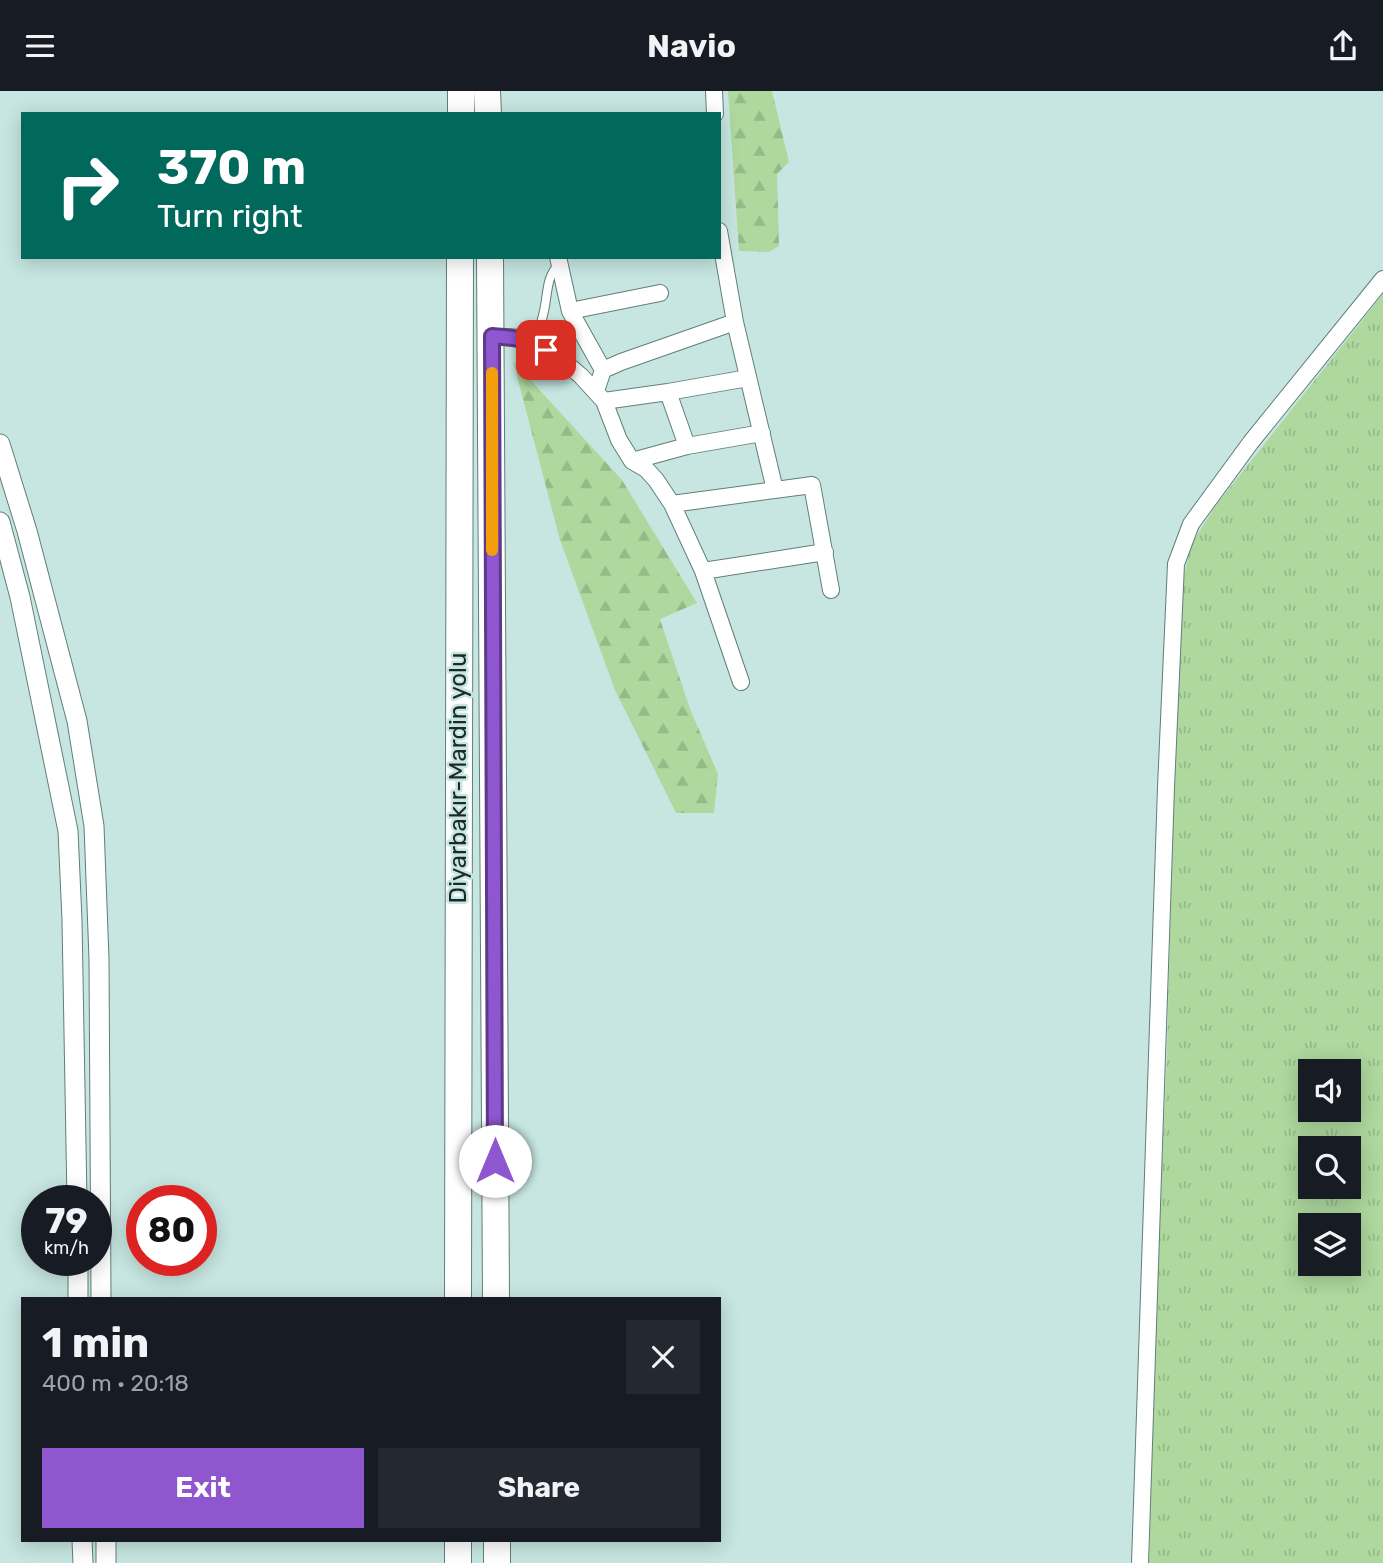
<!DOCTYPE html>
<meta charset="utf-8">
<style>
:root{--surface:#171b24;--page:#242831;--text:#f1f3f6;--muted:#9ea1a6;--accent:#8f57cf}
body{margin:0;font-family:Rubik,sans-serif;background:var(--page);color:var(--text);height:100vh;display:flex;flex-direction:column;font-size:26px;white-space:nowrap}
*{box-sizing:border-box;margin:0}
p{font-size:23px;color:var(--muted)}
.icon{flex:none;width:38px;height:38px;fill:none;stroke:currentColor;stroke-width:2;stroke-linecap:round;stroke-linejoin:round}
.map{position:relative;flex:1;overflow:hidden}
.side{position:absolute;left:21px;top:1206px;width:700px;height:245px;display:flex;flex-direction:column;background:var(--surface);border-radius:0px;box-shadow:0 4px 18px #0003}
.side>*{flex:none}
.top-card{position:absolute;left:21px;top:21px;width:700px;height:147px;border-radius:0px;box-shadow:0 4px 18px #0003;background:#00695c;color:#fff;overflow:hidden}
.controls{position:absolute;left:1298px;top:968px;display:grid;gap:14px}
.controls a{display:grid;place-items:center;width:63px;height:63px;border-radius:0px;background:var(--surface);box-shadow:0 4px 18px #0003;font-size:35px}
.speed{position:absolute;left:21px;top:1094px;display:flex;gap:14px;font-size:35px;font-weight:700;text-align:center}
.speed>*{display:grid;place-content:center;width:91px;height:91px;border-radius:50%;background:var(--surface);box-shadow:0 4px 18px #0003;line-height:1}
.speed small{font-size:18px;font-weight:400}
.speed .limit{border:10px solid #d22;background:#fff;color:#111}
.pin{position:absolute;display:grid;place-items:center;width:60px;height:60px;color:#fff;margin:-30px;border-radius:14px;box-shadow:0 4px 10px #0006}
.me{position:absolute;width:77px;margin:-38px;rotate:0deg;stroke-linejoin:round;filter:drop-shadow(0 0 5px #0008)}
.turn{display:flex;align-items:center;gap:24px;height:147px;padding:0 21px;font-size:32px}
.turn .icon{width:91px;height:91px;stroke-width:2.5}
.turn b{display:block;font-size:49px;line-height:60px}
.round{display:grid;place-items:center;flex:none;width:74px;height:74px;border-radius:0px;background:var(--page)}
.overview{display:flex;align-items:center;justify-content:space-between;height:119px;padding:0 21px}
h1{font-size:42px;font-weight:700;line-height:52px}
.button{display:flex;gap:14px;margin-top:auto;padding:14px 21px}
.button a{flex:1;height:80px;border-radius:0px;background:var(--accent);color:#fff;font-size:28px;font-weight:700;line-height:80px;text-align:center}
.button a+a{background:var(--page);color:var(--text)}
header{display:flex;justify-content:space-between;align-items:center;height:91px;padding:0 21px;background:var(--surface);font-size:32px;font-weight:700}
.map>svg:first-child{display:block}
</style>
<header><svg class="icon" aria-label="menu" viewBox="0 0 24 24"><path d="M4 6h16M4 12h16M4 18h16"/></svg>Navio<svg class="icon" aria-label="share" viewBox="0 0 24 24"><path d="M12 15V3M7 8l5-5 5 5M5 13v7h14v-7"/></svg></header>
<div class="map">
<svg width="1383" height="1472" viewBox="0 0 1383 1472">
<defs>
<pattern id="grass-tufts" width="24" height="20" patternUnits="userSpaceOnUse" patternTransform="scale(1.75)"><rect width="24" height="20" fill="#aed89e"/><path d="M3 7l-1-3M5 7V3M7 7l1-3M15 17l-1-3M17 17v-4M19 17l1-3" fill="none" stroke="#95b988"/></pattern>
<pattern id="forest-firs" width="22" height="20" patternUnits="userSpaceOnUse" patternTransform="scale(1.75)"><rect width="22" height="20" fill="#aed89e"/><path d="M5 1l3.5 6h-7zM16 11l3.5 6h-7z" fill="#95b988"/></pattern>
</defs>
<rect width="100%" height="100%" fill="#c7e6e1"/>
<path fill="url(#grass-tufts)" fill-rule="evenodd" d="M1383,203V1472H1149L1155,1234L1167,961L1175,639L1183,489L1192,452L1217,413ZM1311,980H1349V1018H1311ZM1311,1057H1349V1096H1311ZM1311,1134H1349V1172H1311Z"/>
<path fill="url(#forest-firs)" d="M728,0H772L789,71L777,83L779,155L769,161L739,160Z
M513,270L622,389L697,512L660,528L690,618L718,683L714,722H676L615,599L560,449Z"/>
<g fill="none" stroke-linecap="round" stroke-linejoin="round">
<defs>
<path id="service" d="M531,251C538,241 542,231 544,220C548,202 546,186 559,173"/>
<path id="minor" d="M714,0L715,23
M719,140L735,231L775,399
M558,166L570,220L603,279
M570,220L660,202
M492,245L520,247L531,251L561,268L581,285L604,310L619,349L632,370L646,378L656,389L672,413L703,480L741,591
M596,300L603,279L621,271L735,231
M668,301L687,355
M604,310L668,301L748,287
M632,370L687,355L762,342
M672,413L812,394L831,499
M703,480L825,461
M1140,1472L1166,696L1176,473L1191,433L1251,351L1383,188"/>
<path id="tertiary" d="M0,353L27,440L77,630L94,735L99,868L101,1208
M0,431L20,506L68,740L72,829L77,1110
M78,1169V1208
M82,1449L83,1472
M106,1449V1472"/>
<path id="trunk" d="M487,0L488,23
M461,23V0
M490,166L496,1208
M458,1208L460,166
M497,1449V1472
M458,1472V1449"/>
</defs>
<use href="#service" stroke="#617e79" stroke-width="10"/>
<use href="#minor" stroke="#617e79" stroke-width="18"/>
<use href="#tertiary" stroke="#617e79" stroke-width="21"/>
<use href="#trunk" stroke="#617e79" stroke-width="28"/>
<use href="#service" stroke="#fff" stroke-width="8"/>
<use href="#minor" stroke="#fff" stroke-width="16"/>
<use href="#tertiary" stroke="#fff" stroke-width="19"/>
<use href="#trunk" stroke="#fff" stroke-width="26"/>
</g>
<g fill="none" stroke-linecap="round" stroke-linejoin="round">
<defs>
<path id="route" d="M495,1070L492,245C515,247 526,247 546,259"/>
</defs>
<use href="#route" stroke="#5d3987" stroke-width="18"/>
<use href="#route" stroke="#8f57cf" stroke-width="12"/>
<path stroke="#f59e0b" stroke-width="12" d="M492,282V459"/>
</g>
<g text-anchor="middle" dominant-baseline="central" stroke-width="5" stroke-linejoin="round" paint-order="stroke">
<g font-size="24" fill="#1d2927" stroke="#c7e6e1">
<text transform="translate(458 687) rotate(-90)">Diyarbakır-Mardin yolu</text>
</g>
</g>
</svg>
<div class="controls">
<a><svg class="icon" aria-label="sound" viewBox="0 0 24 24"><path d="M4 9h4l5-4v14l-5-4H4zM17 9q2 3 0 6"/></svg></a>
<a><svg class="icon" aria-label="search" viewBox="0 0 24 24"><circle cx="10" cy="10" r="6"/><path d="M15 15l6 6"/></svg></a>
<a><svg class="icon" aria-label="layers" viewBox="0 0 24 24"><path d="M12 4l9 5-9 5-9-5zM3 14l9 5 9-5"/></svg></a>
</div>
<div class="speed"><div>79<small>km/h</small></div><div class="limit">80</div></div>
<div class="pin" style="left:546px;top:259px;background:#d93025"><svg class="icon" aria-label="arrive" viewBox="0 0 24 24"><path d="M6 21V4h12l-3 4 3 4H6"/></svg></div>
<svg class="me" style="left:495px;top:1070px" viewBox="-20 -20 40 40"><circle r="19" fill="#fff"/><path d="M0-13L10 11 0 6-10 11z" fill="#8f57cf"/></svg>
<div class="top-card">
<div class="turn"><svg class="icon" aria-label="right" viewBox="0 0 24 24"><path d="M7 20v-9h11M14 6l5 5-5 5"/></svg><div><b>370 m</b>Turn right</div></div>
</div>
<section class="side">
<div class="overview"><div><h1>1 min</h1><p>400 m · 20:18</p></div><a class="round"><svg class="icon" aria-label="close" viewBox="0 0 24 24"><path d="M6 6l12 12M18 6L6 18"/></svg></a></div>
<div class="button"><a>Exit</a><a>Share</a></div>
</section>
</div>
